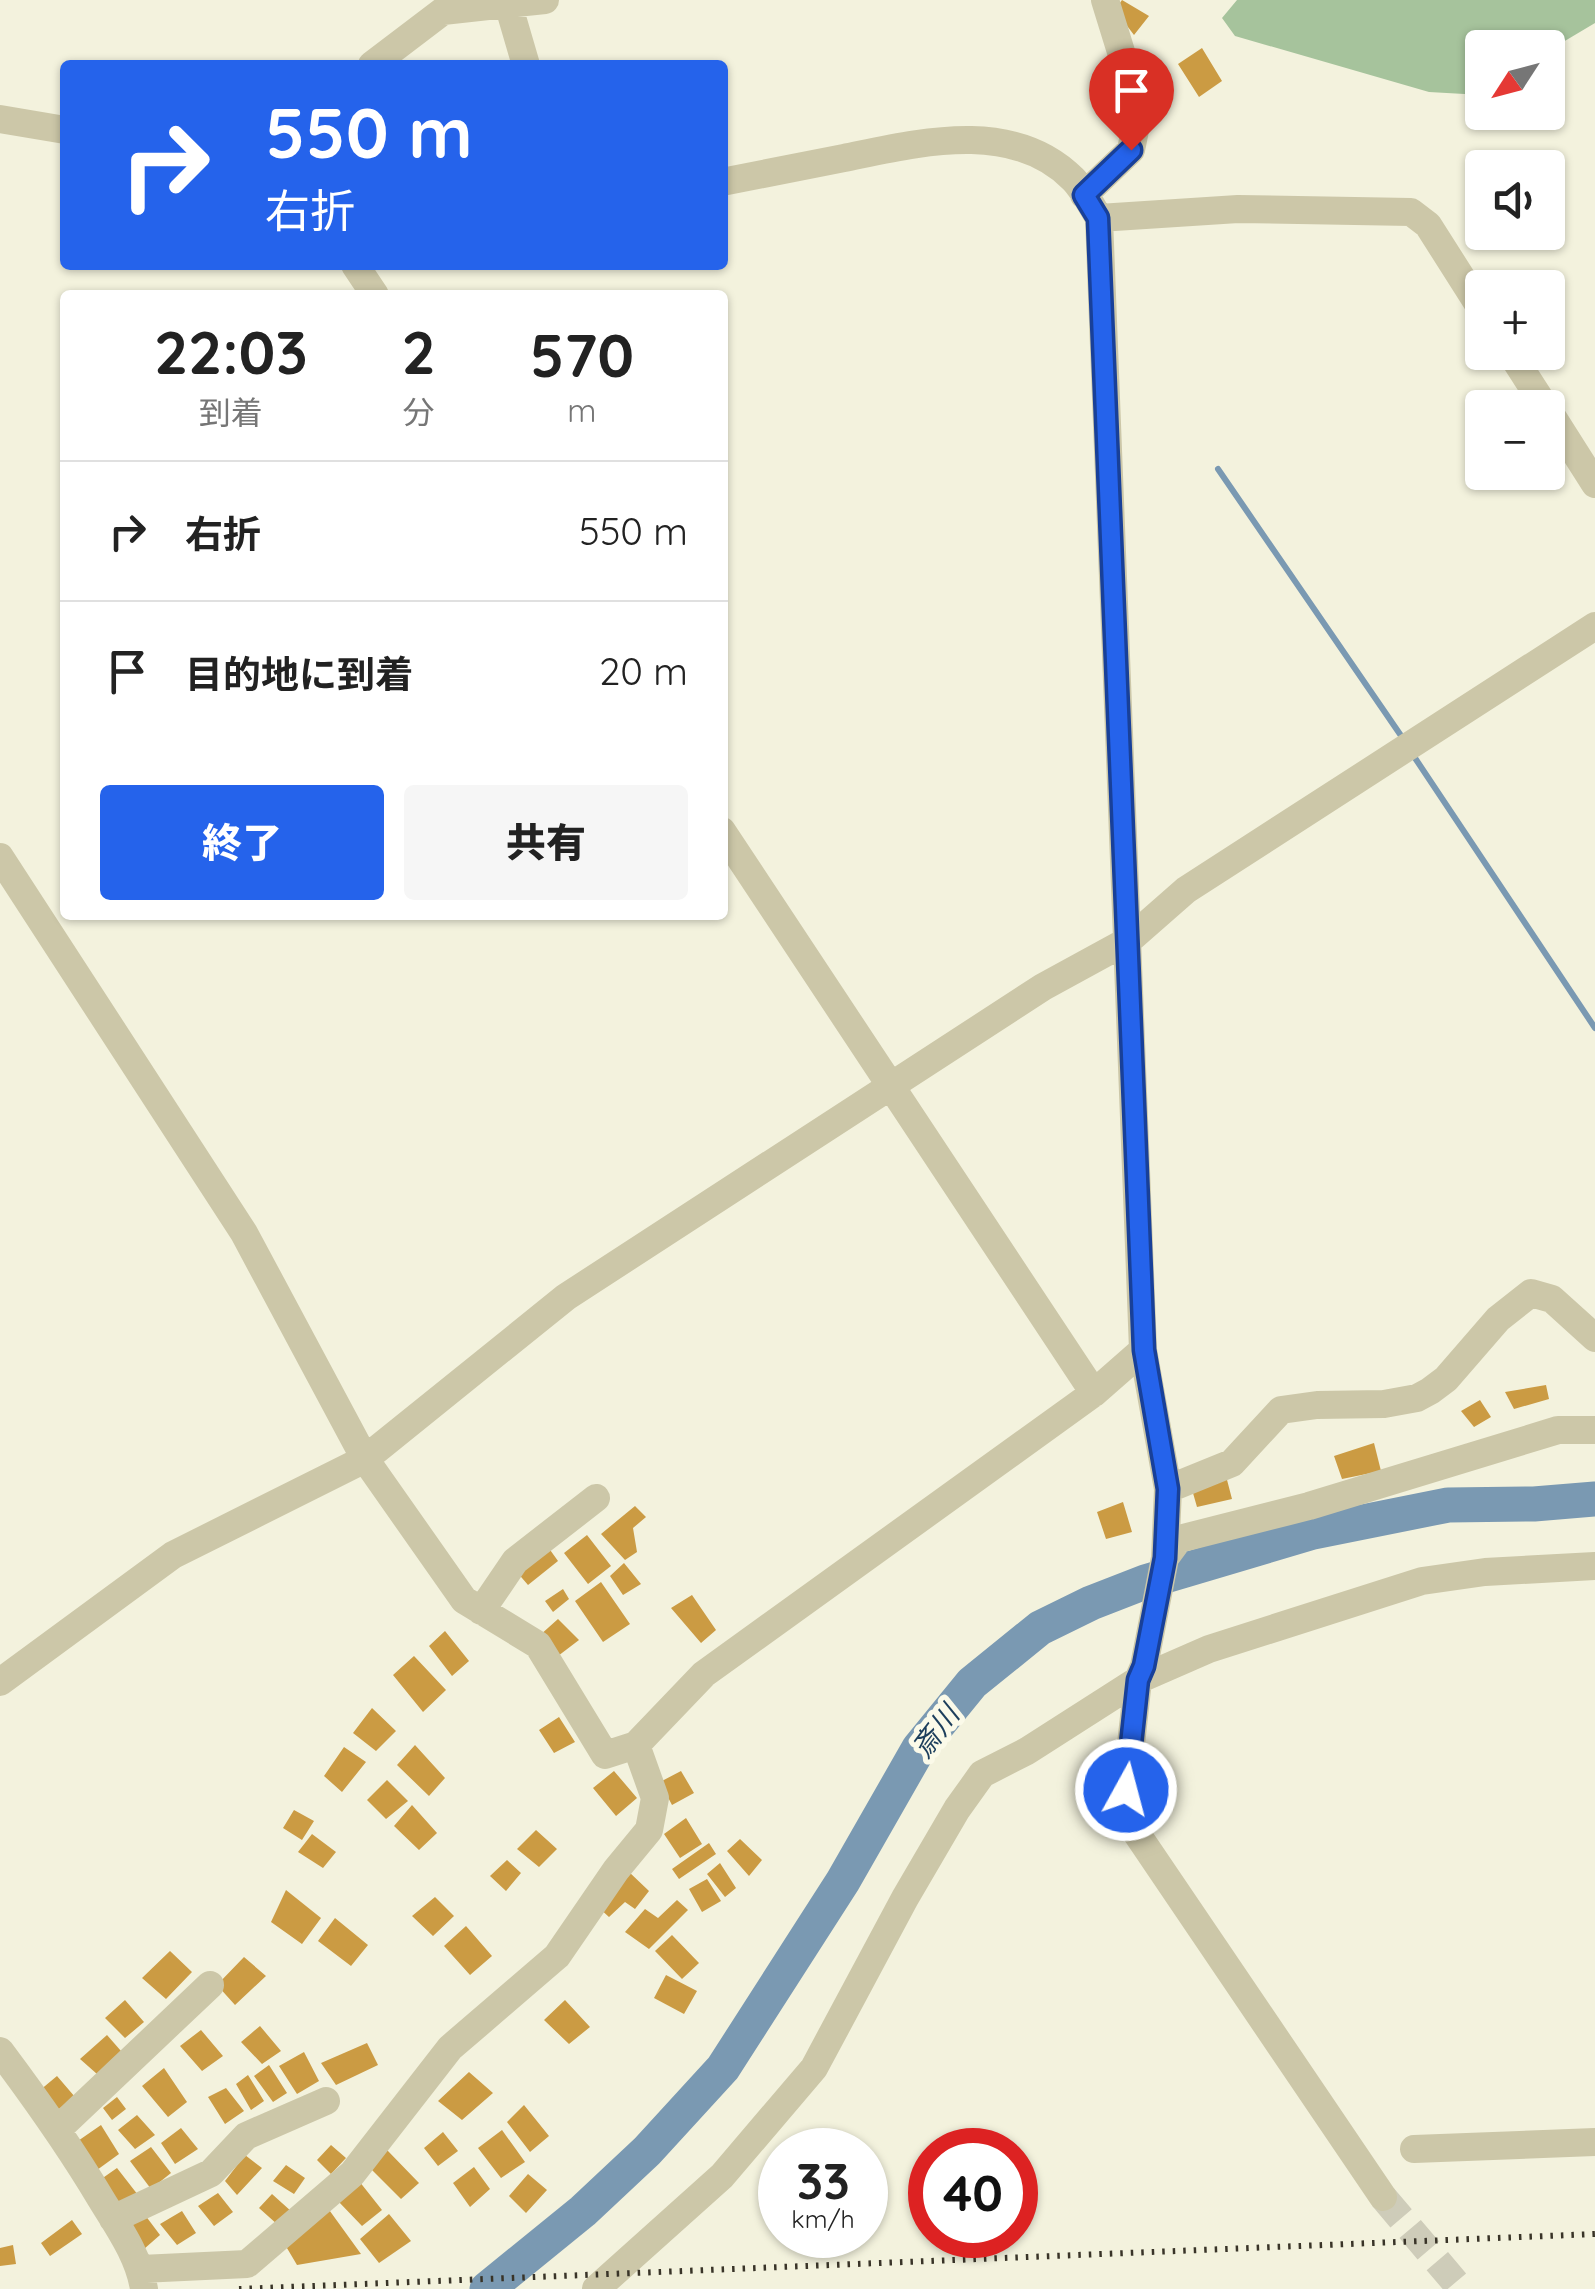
<!DOCTYPE html>
<html lang="ja">
<meta charset="utf-8">
<style>
:root{--surface:#fff;--page:#f6f6f6;--text:#222;--muted:#767676;--line:#e0e0e0;--accent:#2563eb}
body{margin:0;font-family:Quicksand,"Noto Sans JP",sans-serif;background:var(--page);color:var(--text);height:100vh;display:flex;flex-direction:column;font-size:38px;white-space:nowrap}
*{box-sizing:border-box;margin:0}
p{font-size:32px;color:var(--muted)}
.icon{flex:none;width:55px;height:55px;fill:none;stroke:currentColor;stroke-width:2;stroke-linecap:round;stroke-linejoin:round}
.map{position:relative;flex:1;overflow:hidden}
.details{position:absolute;left:60px;top:290px;width:668px;height:630px;display:flex;flex-direction:column;background:var(--surface);border-radius:10px;box-shadow:0 2px 8px #0004}
.details>*{flex:none}
.hud{position:absolute;left:60px;top:60px;width:668px;height:210px;border-radius:10px;box-shadow:0 2px 8px #0004;background:#2563eb;color:#fff;overflow:hidden}
.needle{width:65px;rotate:234deg}
.controls{position:absolute;left:1465px;top:30px;display:grid;gap:20px}
.controls a{display:grid;place-items:center;width:100px;height:100px;border-radius:10px;background:var(--surface);box-shadow:0 2px 8px #0004;font-size:50px}
.speed{position:absolute;left:758px;top:2128px;display:flex;gap:20px;font-size:50px;font-weight:700;text-align:center}
.speed>*{display:grid;place-content:center;width:130px;height:130px;border-radius:50%;background:var(--surface);box-shadow:0 2px 8px #0004;line-height:1}
.speed small{font-size:25px;font-weight:400}
.speed .limit{border:15px solid #d22;background:#fff;color:#111}
.pin{position:absolute;display:grid;place-items:center;width:85px;height:85px;color:#fff;margin:-102px -42px;border-radius:50% 50% 50% 0;rotate:-45deg;box-shadow:0 0 10px #0007}
.pin .icon{rotate:45deg}
.me{position:absolute;width:110px;margin:-55px;rotate:7deg;stroke-linejoin:round;filter:drop-shadow(0 0 8px #0008)}
.turn{display:flex;align-items:center;gap:35px;height:210px;padding:0 40px;font-size:45px}
.turn .icon{width:130px;height:130px;stroke-width:2.5}
.turn b{display:block;font-size:70px;line-height:85px}
.eta{display:flex;justify-content:space-evenly;align-items:center;height:170px;text-align:center}
.eta b{font-size:60px;font-weight:800;line-height:70px}
.primary-button{display:flex;gap:20px;margin-top:auto;padding:20px 40px}
.primary-button a{flex:1;height:115px;border-radius:10px;background:var(--accent);color:#fff;font-size:40px;font-weight:800;line-height:115px;text-align:center}
.primary-button a+a{background:var(--page);color:var(--text)}
ul{padding:0;list-style:none}
li{display:flex;align-items:center;gap:30px;height:140px;padding:0 40px;border-top:2px solid var(--line)}
li div{flex:1}
li b{display:block;font-size:38px}
li em{font-style:normal}
.map>svg:first-child{display:block}
</style>
<div class="map">
<svg width="1595" height="2289" viewBox="0 0 1595 2289">
<rect width="100%" height="100%" fill="#f3f2dd"/>
<path fill="#a6c39c" d="M1237,0H1595V23L1548,51V48H1482V95L1429,92L1235,36L1222,18Z"/>
<g fill="none" stroke-linecap="round" stroke-linejoin="round">
<path stroke="#7a99b2" stroke-width="6" d="M1218,469L1404,740
M1413,755L1595,1028"/>
<path stroke="#7a99b2" stroke-width="35" d="M487,2289L583,2211L647,2151L723,2068L843,1881L919,1748L972,1683L1040,1628L1091,1603L1145,1582L1313,1532L1448,1505L1534,1504L1595,1499"/>
</g>
<path fill="#cb9b43" d="M1122,0L1149,16L1134,35L1115,10Z
M1202,48L1222,81L1199,97L1178,64Z
M1546,1385L1549,1399L1514,1409L1505,1392Z
M1480,1400L1491,1417L1474,1427L1461,1411Z
M1374,1443L1381,1471L1342,1479L1334,1456Z
M1226,1476L1232,1499L1197,1507L1191,1486Z
M1123,1502L1132,1532L1106,1539L1097,1512Z
M635,1506L646,1517L633,1528L637,1552L625,1560L601,1534Z
M587,1535L611,1566L588,1584L564,1553Z
M548,1547L558,1561L528,1585L516,1571Z
M624,1563L641,1584L623,1595L610,1576Z
M601,1582L630,1624L603,1642L575,1601Z
M563,1589L569,1599L553,1612L545,1601Z
M692,1595L716,1630L701,1643L671,1608Z
M558,1619L579,1640L558,1656L539,1636Z
M445,1631L469,1661L452,1676L429,1646Z
M414,1656L446,1690L423,1712L393,1675Z
M372,1708L396,1731L376,1751L353,1733Z
M559,1717L575,1742L554,1753L539,1730Z
M415,1745L445,1778L429,1796L397,1765Z
M344,1747L366,1762L342,1792L324,1776Z
M614,1771L637,1798L616,1816L593,1788Z
M681,1771L694,1793L672,1805L660,1782Z
M387,1780L408,1801L386,1819L367,1800Z
M412,1805L437,1833L419,1850L394,1826Z
M294,1810L314,1821L302,1840L283,1828Z
M686,1818L702,1844L680,1858L664,1834Z
M536,1830L557,1849L539,1867L517,1849Z
M312,1834L336,1852L323,1868L298,1852Z
M740,1839L762,1860L749,1876L727,1851Z
M709,1843L716,1854L679,1879L672,1869Z
M507,1860L521,1873L506,1891L490,1876Z
M720,1863L736,1888L725,1897L707,1874Z
M628,1871L649,1891L635,1909L625,1902L609,1917L598,1907Z
M707,1879L721,1901L702,1912L689,1889Z
M286,1890L321,1918L302,1944L271,1922Z
M435,1897L454,1916L433,1936L412,1916Z
M677,1900L688,1910L649,1949L625,1932L645,1909L658,1918Z
M335,1918L368,1945L351,1966L318,1941Z
M466,1926L492,1956L470,1975L444,1946Z
M672,1935L699,1963L682,1979L655,1951Z
M170,1951L192,1972L166,1999L142,1978Z
M244,1957L266,1976L235,2005L217,1985Z
M666,1975L697,1991L684,2014L654,1998Z
M125,2000L144,2022L125,2038L105,2018Z
M565,2000L590,2027L569,2044L544,2020Z
M260,2026L281,2051L262,2064L241,2042Z
M201,2030L223,2056L202,2071L180,2046Z
M107,2035L121,2051L97,2074L80,2059Z
M367,2043L378,2065L336,2085L321,2063Z
M304,2052L319,2081L297,2094L279,2066Z
M269,2065L287,2093L273,2102L254,2076Z
M164,2068L187,2102L168,2117L142,2086Z
M469,2072L493,2093L462,2120L438,2101Z
M248,2075L264,2101L251,2110L236,2084Z
M57,2076L75,2097L55,2112L39,2091Z
M226,2088L244,2111L225,2124L208,2097Z
M117,2097L126,2109L112,2120L103,2108Z
M524,2105L549,2136L530,2152L507,2122Z
M137,2115L155,2135L135,2149L118,2130Z
M101,2125L119,2154L97,2170L75,2143Z
M181,2128L198,2149L175,2164L161,2143Z
M502,2130L525,2162L501,2178L478,2148Z
M443,2132L458,2151L438,2166L424,2148Z
M331,2145L346,2158L331,2174L317,2160Z
M151,2147L171,2173L151,2189L130,2161Z
M387,2150L419,2183L401,2199L368,2166Z
M245,2155L262,2168L237,2195L225,2181Z
M286,2165L305,2178L294,2194L273,2181Z
M474,2167L490,2189L470,2207L453,2183Z
M117,2168L138,2195L117,2209L97,2182Z
M528,2174L547,2190L526,2213L509,2196Z
M359,2181L382,2210L362,2226L338,2201Z
M218,2193L233,2212L214,2226L198,2206Z
M272,2194L292,2212L278,2225L259,2208Z
M327,2207L361,2254L297,2265L284,2243Z
M182,2211L196,2233L177,2245L160,2224Z
M389,2214L411,2241L379,2263L360,2239Z
M145,2215L160,2235L144,2249L126,2227Z
M72,2220L82,2234L50,2256L41,2243Z
M13,2245L16,2264L0,2266V2248Z"/>
<g fill="none" stroke-linecap="round" stroke-linejoin="round">
<path stroke="#ceccb9" stroke-width="28" stroke-dasharray="28 14" stroke-linecap="butt" d="M1383,2197L1461,2289"/>
<path stroke="#ccc7a8" stroke-width="28" d="M507,0L526,65
M372,65L443,11L545,0
M0,119L65,130
M722,182C763,174 804,166 844,158C918,143 1012,118 1073,179C1083,189 1091,205 1099,218L1143,1350L1168,1489L1165,1558L1144,1666L1138,1680L1126,1790L1135,1831L1383,2197
M1084,195L1131,150L1139,110L1105,0
M1099,218L1238,209L1411,212L1428,225L1482,310
M355,265L375,295
M1510,352L1546,408
M1548,410L1595,484
M722,831L1094,1393
M0,857L244,1233L365,1459L464,1600L538,1645L605,1755L636,1745L704,1674L1094,1393L1143,1350
M1168,1489L1232,1463L1281,1410L1317,1405L1384,1404L1417,1398L1430,1391L1446,1379L1498,1319L1531,1293L1552,1299L1595,1338
M1165,1558L1179,1539L1309,1506L1558,1430H1595
M481,1611L515,1561L596,1498
M0,1682L173,1555L365,1459L566,1297L1043,987L1129,940L1186,890L1595,626
M0,2051C36,2099 70,2147 101,2199C118,2227 139,2256 144,2289
M58,2129L210,1985
M1414,2149L1595,2142
M113,2219L211,2173L246,2136L326,2101
M141,2269L247,2264L352,2174L450,2048L557,1956L616,1870L649,1830L655,1798L636,1745
M596,2289L722,2176L814,2068L905,1898L957,1809L982,1774L1027,1751L1138,1680L1209,1649L1422,1581L1485,1572L1595,1566"/>
<path stroke="#393428" stroke-width="6" stroke-dasharray="2.5 8" stroke-linecap="butt" d="M239,2289L1595,2234"/>
</g>
<g fill="none" stroke-linecap="round" stroke-linejoin="round">
<defs>
<path id="route" d="M1126,1790L1138,1680L1144,1666L1165,1558L1168,1489L1144,1350L1098,218L1084,195L1131,150"/>
</defs>
<use href="#route" stroke="#184099" stroke-width="25"/>
<use href="#route" stroke="#2563eb" stroke-width="18"/>
</g>
<g text-anchor="middle" dominant-baseline="central" stroke-width="10" stroke-linejoin="round" paint-order="stroke">
<g font-size="28" font-style="italic" fill="#1c3e5c" stroke="#fbfae9">
<text transform="translate(935 1731) rotate(-53)">斎川</text>
</g>
</g>
</svg>
<div class="controls">
<a><svg class="needle" viewBox="-14 -14 28 28"><path d="M0-13l5 13h-10z" fill="#e53935"/><path d="M0 13l5-13h-10z" fill="#767676"/></svg></a>
<a><svg class="icon" aria-label="sound" viewBox="0 0 24 24"><path d="M4 9h4l5-4v14l-5-4H4zM17 9q2 3 0 6"/></svg></a>
<a>+</a>
<a>−</a>
</div>
<div class="speed"><div>33<small>km/h</small></div><div class="limit">40</div></div>
<div class="pin" style="left:1131px;top:150px;background:#d93025"><svg class="icon" aria-label="arrive" viewBox="0 0 24 24"><path d="M6 21V4h12l-3 4 3 4H6"/></svg></div>
<svg class="me" style="left:1126px;top:1790px" viewBox="-20 -20 40 40"><circle r="17" fill="#2563eb" stroke="#fff" stroke-width="3"/><path d="M0-11L8 9 0 5-8 9z" fill="#fff"/></svg>
<div class="hud">
<div class="turn"><svg class="icon" aria-label="right" viewBox="0 0 24 24"><path d="M7 20v-9h11M14 6l5 5-5 5"/></svg><div><b>550 m</b>右折</div></div>
</div>
<section class="details">
<div class="eta">
<div><b>22:03</b><p>到着</p></div>
<div><b>2</b><p>分</p></div>
<div><b>570</b><p>m</p></div>
</div>
<ul>
<li><svg class="icon" aria-label="right" viewBox="0 0 24 24"><path d="M7 20v-9h11M14 6l5 5-5 5"/></svg><div><b>右折</b></div><em>550 m</em></li>
<li><svg class="icon" aria-label="arrive" viewBox="0 0 24 24"><path d="M6 21V4h12l-3 4 3 4H6"/></svg><div><b>目的地に到着</b></div><em>20 m</em></li>
</ul>
<div class="primary-button"><a>終了</a><a>共有</a></div>
</section>
</div>
